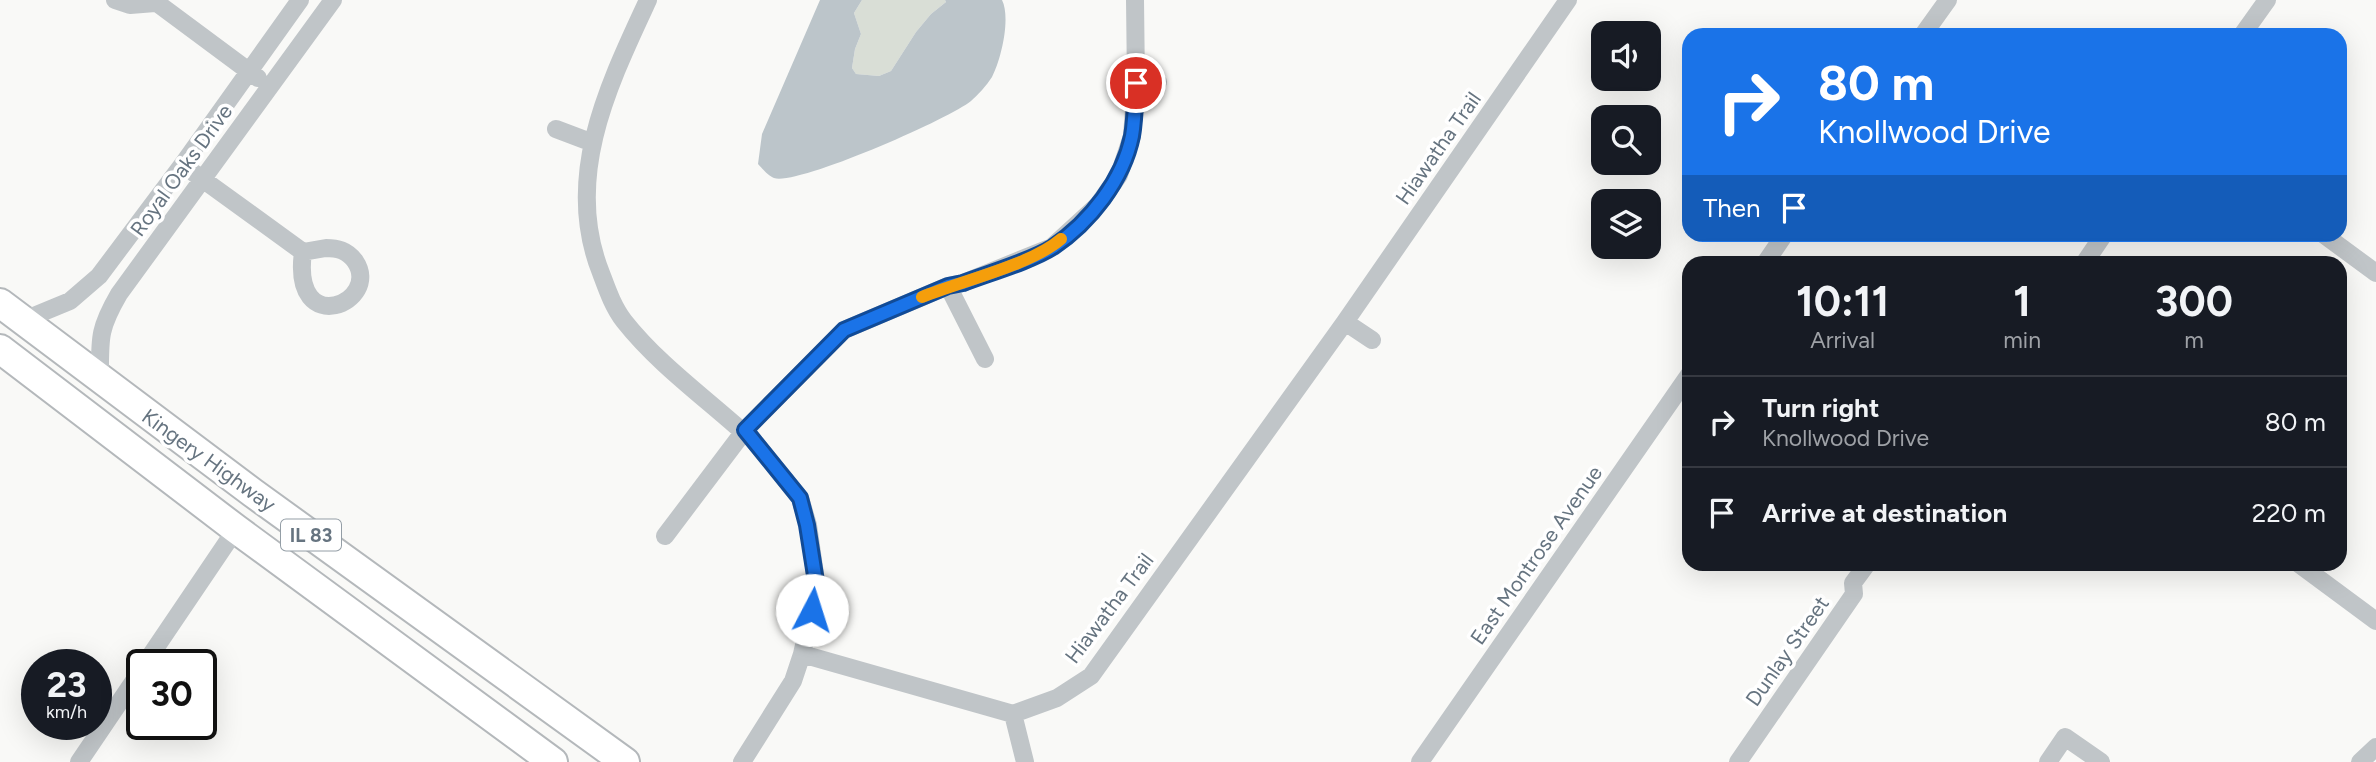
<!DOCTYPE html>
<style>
:root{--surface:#171b24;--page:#242831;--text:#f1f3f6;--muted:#9ea1a6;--line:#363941}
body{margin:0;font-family:Figtree,sans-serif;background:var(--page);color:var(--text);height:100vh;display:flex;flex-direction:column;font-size:26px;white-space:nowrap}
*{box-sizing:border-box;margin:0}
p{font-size:23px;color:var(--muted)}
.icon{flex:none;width:38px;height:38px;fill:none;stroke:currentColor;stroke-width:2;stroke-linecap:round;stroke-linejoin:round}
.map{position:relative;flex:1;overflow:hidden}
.details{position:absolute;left:1682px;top:256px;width:665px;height:315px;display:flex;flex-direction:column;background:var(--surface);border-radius:21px;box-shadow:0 7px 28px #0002}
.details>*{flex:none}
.banner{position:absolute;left:1682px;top:28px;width:665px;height:214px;border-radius:21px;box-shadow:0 7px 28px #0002;background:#1a73e8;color:#fff;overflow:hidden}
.controls{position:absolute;left:1591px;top:21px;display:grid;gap:14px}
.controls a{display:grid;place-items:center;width:70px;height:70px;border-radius:14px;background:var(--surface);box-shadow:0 7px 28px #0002;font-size:35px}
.speed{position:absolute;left:21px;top:649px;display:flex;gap:14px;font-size:35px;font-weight:700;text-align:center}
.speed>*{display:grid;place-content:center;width:91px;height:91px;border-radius:50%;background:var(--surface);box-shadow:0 7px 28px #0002;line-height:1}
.speed small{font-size:18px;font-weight:400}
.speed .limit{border:4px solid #111;border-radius:10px;background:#fff;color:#111}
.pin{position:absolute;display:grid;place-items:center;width:60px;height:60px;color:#fff;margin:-30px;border:4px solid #fff;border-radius:50%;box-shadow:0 2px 7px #0007}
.me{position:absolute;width:77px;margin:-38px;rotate:5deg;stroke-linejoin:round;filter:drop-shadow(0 0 5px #0008)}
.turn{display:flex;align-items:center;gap:24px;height:147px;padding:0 21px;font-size:32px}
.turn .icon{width:91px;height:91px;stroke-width:2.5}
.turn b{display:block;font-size:49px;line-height:60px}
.then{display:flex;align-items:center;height:66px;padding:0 21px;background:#0003;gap:14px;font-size:26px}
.eta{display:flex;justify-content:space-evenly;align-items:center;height:119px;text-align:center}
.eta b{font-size:42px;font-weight:700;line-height:49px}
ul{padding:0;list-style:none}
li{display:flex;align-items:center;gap:21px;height:91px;padding:0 21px;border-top:2px solid var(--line)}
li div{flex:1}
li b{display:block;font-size:26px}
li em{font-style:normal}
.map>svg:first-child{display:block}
</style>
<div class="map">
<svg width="2376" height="762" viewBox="0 0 2376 762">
<rect width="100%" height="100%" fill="#f9f9f7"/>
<path fill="#d9ded6" d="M862,0H945L946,2L931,14L916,32L891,71L879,76L856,74L852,68L855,49L861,34L854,13Z"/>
<path fill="#bcc5ca" d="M820,0H862L854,13L861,34L855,49L852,68L856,74L879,76L891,71L916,32L931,14L946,2L945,0H1002C1011,18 1001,60 992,77C987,85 977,96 971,101C949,119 797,186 774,178C768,176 762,168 758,164L762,134Z"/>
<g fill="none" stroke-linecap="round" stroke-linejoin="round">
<defs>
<path id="trunk" d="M0,303L253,493L625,762
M0,349L236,529L553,762"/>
</defs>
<use href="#trunk" stroke="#b4b8bb" stroke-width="32"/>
<path stroke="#c0c5c8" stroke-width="18" d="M115,0L130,5L155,3
M153,0L258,78
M648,0C608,86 563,178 601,273C607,289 613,307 624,321C657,363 704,397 744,433
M1923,35L1948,0
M2242,35L2267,0
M1136,83L1158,82
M556,129L593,143
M194,173L303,252
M2323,234L2376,273
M326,248C337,248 347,250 355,261C383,302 291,341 303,252Z
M1766,262L1785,234
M2085,262L2104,234
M948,286L985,359
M24,320L70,301L99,276L183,164L300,0
M1345,322L1372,340
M100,380C100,339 98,330 119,294L333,0
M745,430L844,330L948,286L963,283L1052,247L1098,205L1119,175L1132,136L1136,83L1135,0
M665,536L745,430
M2299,564L2376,621
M802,654L1013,714L1057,698L1091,676L1345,322L1568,0
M144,665L236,529
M1013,714L1025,762
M79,762L142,669
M742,762L793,681L802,654L817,588L808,525L800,498L745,430
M1420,762L1689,375
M1738,762L1854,594L1853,583L1867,564
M2048,762L2065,737L2101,762
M2360,762L2376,747"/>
<use href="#trunk" stroke="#fff" stroke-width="28"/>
</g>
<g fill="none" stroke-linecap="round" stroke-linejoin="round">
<defs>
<path id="route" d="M812,610L817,588L807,525L800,498L745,430L844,330L948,286L963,283C989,273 1031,261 1053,247C1090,222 1123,180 1132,136C1135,119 1135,100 1136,83"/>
</defs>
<use href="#route" stroke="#114b97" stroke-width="18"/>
<use href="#route" stroke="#1a73e8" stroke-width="12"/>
<path stroke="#f59e0b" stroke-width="12" d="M922,297C961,281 1031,265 1061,239"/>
</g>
<g text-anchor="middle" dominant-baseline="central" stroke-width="7" stroke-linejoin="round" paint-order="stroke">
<rect fill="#fff" stroke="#949ea6" stroke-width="2" x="281" y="519.5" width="60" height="31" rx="5"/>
<g font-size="19" font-weight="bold" fill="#667480">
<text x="311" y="535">IL 83</text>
</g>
<g font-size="21" fill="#667480" stroke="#fff">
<text transform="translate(1438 148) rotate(-55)">Hiawatha Trail</text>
<text transform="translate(181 170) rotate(-54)">Royal Oaks Drive</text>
<text transform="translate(209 460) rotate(36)">Kingery Highway</text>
<text transform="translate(1536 555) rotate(-55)">East Montrose Avenue</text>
<text transform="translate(1109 608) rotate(-53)">Hiawatha Trail</text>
<text transform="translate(1787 651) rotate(-55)">Dunlay Street</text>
</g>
</g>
</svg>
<div class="controls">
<a><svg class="icon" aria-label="sound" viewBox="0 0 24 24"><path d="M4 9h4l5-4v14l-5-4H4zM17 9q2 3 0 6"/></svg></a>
<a><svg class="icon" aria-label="search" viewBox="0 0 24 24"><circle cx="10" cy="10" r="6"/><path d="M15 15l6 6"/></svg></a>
<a><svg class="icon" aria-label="layers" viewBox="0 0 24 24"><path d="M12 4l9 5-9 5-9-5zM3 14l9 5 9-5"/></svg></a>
</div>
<div class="speed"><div>23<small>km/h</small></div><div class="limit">30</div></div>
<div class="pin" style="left:1136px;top:83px;background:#d93025"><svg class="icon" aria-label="arrive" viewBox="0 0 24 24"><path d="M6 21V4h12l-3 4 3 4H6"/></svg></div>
<svg class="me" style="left:812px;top:610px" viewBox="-20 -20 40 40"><circle r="19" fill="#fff"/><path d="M0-13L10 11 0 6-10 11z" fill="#1a73e8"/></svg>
<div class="banner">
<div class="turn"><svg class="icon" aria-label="right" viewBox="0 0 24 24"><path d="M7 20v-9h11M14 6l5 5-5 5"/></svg><div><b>80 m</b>Knollwood Drive</div></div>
<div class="then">Then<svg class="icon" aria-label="arrive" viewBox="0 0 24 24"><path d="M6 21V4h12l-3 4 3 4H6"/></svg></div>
</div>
<section class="details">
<div class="eta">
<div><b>10:11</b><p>Arrival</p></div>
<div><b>1</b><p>min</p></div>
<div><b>300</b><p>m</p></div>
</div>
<ul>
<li><svg class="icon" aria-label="right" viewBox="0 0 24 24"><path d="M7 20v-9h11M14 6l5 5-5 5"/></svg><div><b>Turn right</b><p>Knollwood Drive</p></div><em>80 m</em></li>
<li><svg class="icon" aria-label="arrive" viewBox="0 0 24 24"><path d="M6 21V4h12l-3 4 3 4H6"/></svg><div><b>Arrive at destination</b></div><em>220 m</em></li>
</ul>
</section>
</div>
